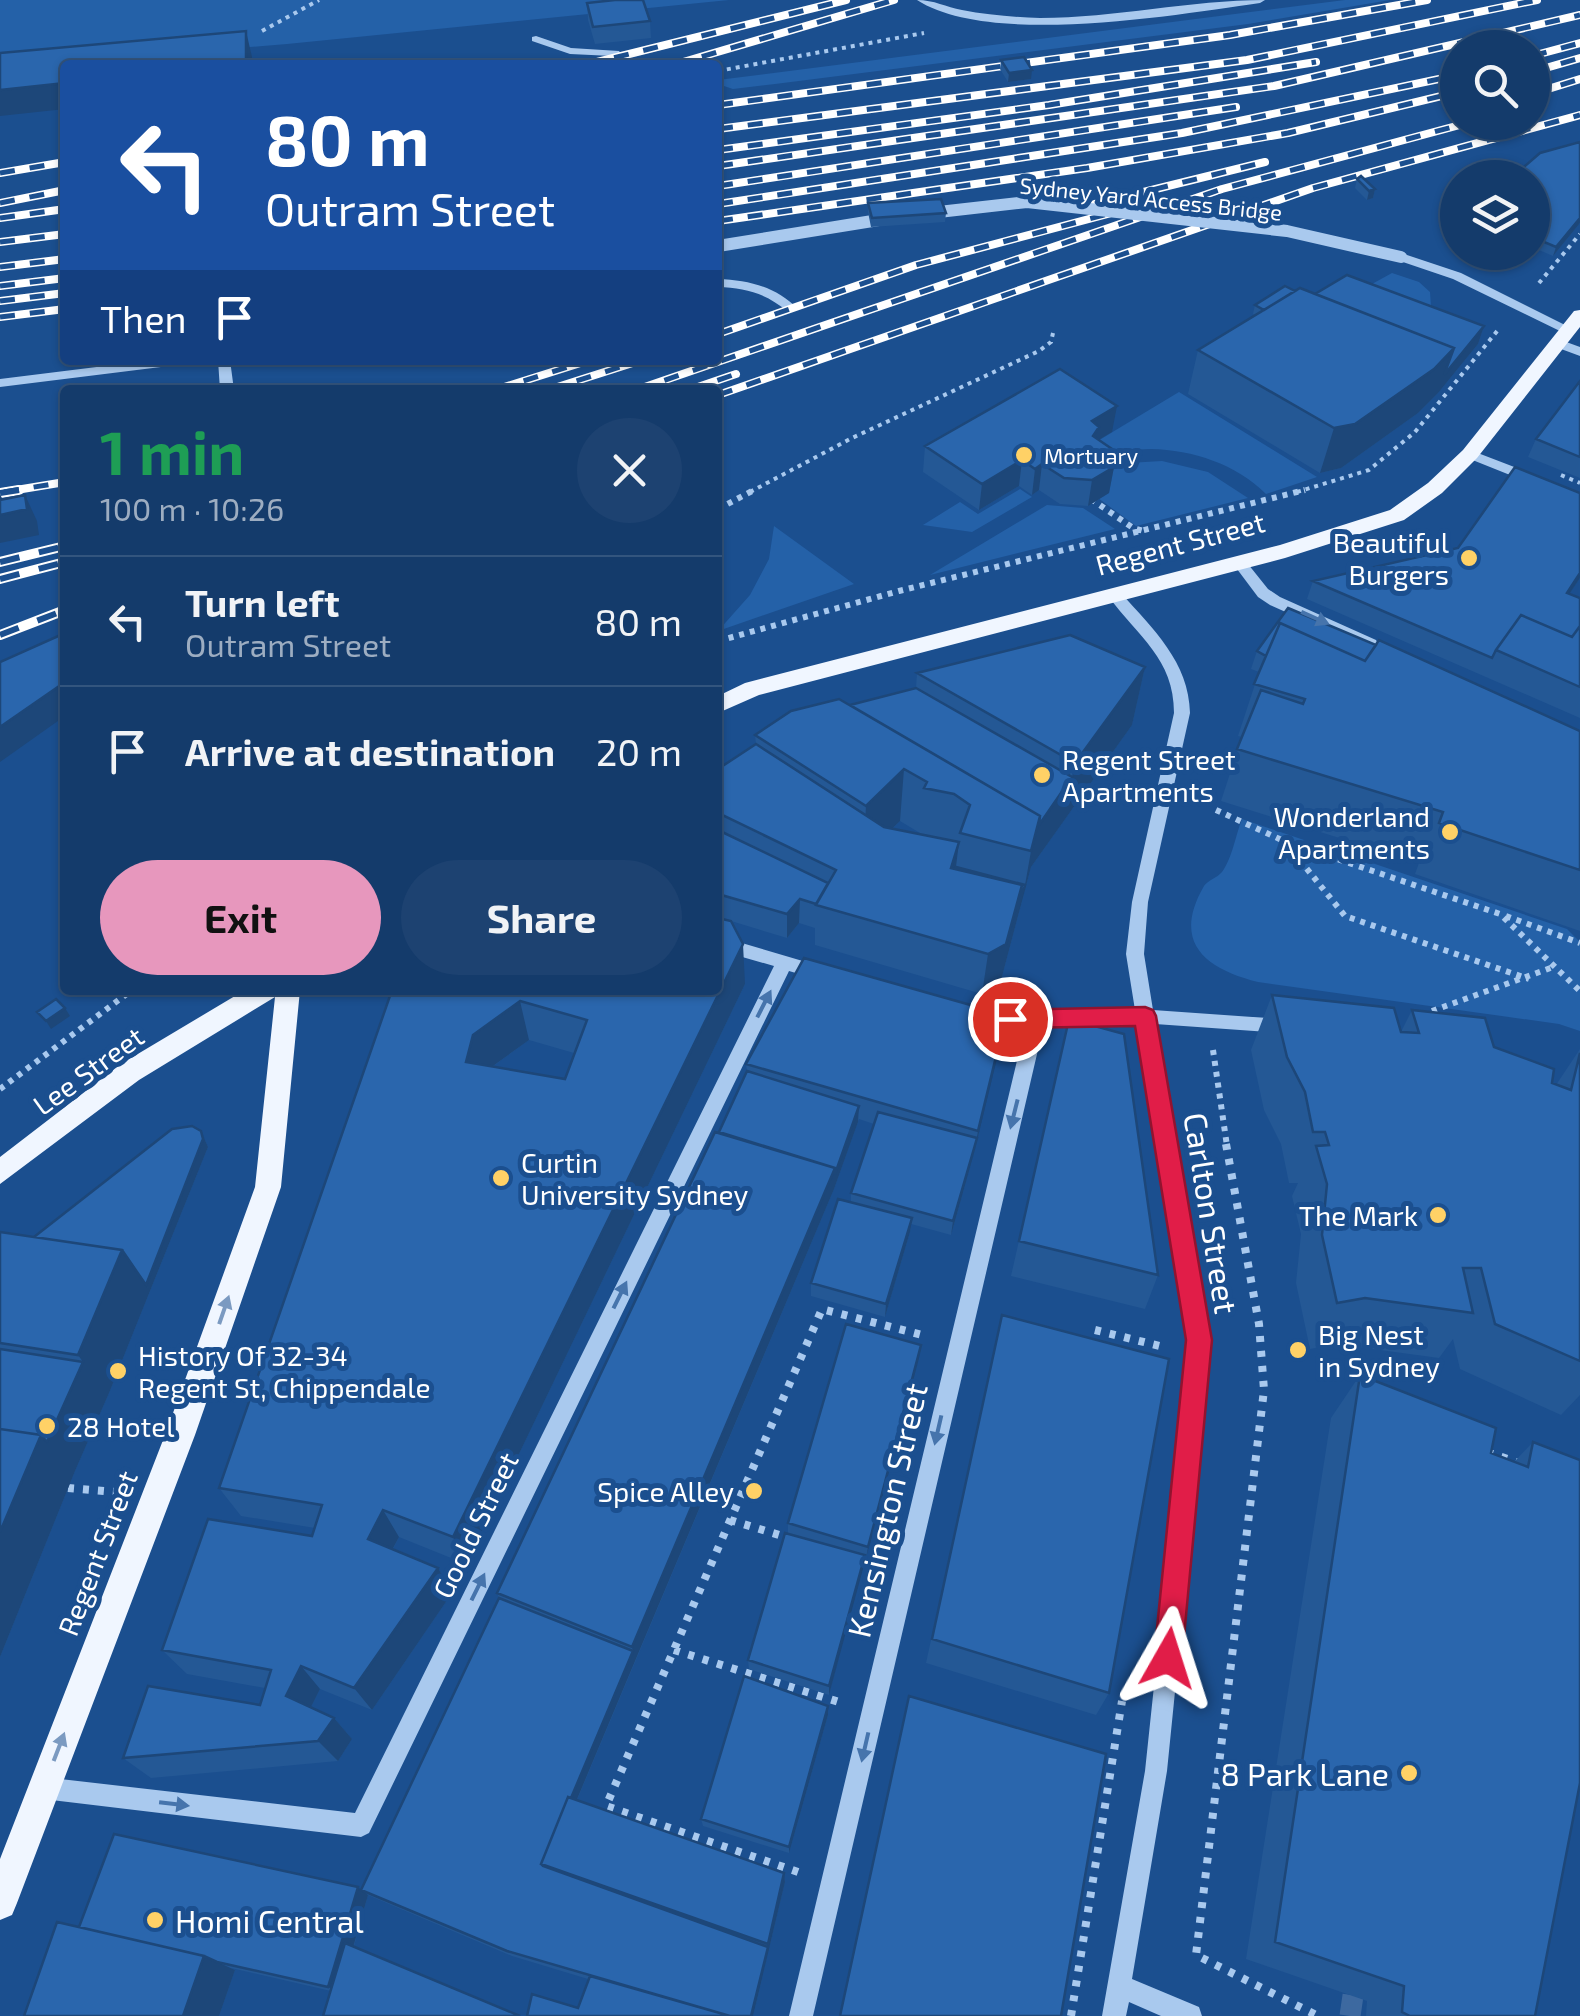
<!DOCTYPE html>
<meta charset="utf-8">
<style>
:root{--surface:#143b6b;--page:#1d4271;--text:#f1f3f6;--muted:#9dadc1;--line:#33557e;--accent:#e797bd}
body{margin:0;font-family:"Exo 2",sans-serif;background:var(--page);color:var(--text);height:100vh;display:flex;flex-direction:column;font-size:38px;white-space:nowrap}
*{box-sizing:border-box;margin:0}
p{font-size:32px;color:var(--muted)}
.icon{flex:none;width:55px;height:55px;fill:none;stroke:currentColor;stroke-width:2;stroke-linecap:round;stroke-linejoin:round}
.map{position:relative;flex:1;overflow:hidden}
.drawer{position:absolute;left:60px;top:385px;width:662px;height:610px;display:flex;flex-direction:column;background:var(--surface);border-radius:10px;box-shadow:0 2px 8px #0004,0 0 0 2px var(--line)}
.drawer>*{flex:none}
.hud{position:absolute;left:60px;top:60px;width:662px;height:305px;border-radius:10px;box-shadow:0 2px 8px #0004,0 0 0 2px var(--line);background:#1a4fa0;color:#fff;overflow:hidden}
.fabs{position:absolute;left:1440px;top:30px;display:grid;gap:20px}
.fabs a{display:grid;place-items:center;width:110px;height:110px;border-radius:50%;background:var(--surface);box-shadow:0 2px 8px #0004,0 0 0 2px var(--line);font-size:50px}
.pin{position:absolute;display:grid;place-items:center;width:85px;height:85px;color:#fff;margin:-42px;border:5px solid #fff;border-radius:50%;box-shadow:0 2px 10px #0007}
.me{position:absolute;width:110px;margin:-55px;rotate:6deg;stroke-linejoin:round;filter:drop-shadow(0 0 8px #0008)}
.turn{display:flex;align-items:center;gap:35px;height:210px;padding:0 40px;font-size:45px}
.turn .icon{width:130px;height:130px;stroke-width:2.5}
.turn b{display:block;font-size:70px;line-height:85px}
.then{display:flex;align-items:center;height:95px;padding:0 40px;background:#0003;gap:20px;font-size:38px}
.round{display:grid;place-items:center;flex:none;width:105px;height:105px;border-radius:52px;background:var(--page)}
.summary{display:flex;align-items:center;justify-content:space-between;height:170px;padding:0 40px}
h1{font-size:60px;font-weight:700;line-height:75px;color:#1e9e55}
.button{display:flex;gap:20px;margin-top:auto;padding:20px 40px}
.button a{flex:1;height:115px;border-radius:60px;background:var(--accent);color:#111;font-size:40px;font-weight:700;line-height:115px;text-align:center}
.button a+a{background:var(--page);color:var(--text)}
ul{padding:0;list-style:none}
li{display:flex;align-items:center;gap:30px;height:130px;padding:0 40px;border-top:2px solid var(--line)}
li div{flex:1}
li b{display:block;font-size:38px}
li em{font-style:normal}
.map>svg:first-child{display:block}
</style>
<div class="map">
<svg width="1580" height="2016" viewBox="0 0 1580 2016">
<rect width="100%" height="100%" fill="#1b4f8f"/>
<path fill="#2461a8" d="M0,0H729L287,44L0,67Z
M1345,0H1390L1248,24L775,84L733,89L718,84V80Z
M1392,273L1419,282L1430,292L1431,307L1372,284Z
M1179,392L1317,477L1266,494C1236,464 1193,450 1151,449C1127,449 1105,454 1081,451Z
M1162,461L1208,472L1248,498L1136,526L1098,498V476L1128,463Z
M1020,489L1032,497L972,532L923,525L960,502L978,514Z
M1047,505L1083,508L1115,529L930,575Z
M774,526L854,584L718,631L750,595L769,559Z
M1242,819L1567,929L1580,942V1031L1559,1024L1258,982C1206,969 1171,943 1204,886C1208,880 1217,878 1222,872C1232,859 1236,834 1242,819Z"/>
<g fill="none" stroke-linecap="round" stroke-linejoin="round">
<path stroke="#3d69a0" stroke-width="21" stroke-dasharray="21 11" stroke-linecap="butt" d="M1350,2016L1356,1975"/>
<path stroke="#a9c9ee" stroke-width="4" stroke-dasharray="4 5" stroke-linecap="butt" d="M262,31L319,0
M718,71L924,33
M1452,242L1458,233
M1539,283L1580,234
M1561,475L1580,483
M750,492L852,438L1039,351L1051,342L1053,333
M1297,492L1369,470L1415,432L1498,330"/>
<path stroke="#a9c9ee" stroke-width="6" stroke-dasharray="5 6" stroke-linecap="butt" d="M1091,499L1133,528L1144,531
M718,509L754,490
M718,641L899,591L1305,490
M1216,810L1284,841L1500,914L1580,991
M1286,843L1345,916L1529,979
M1506,916L1580,943
M1432,1011L1556,966
M1213,1050L1227,1146
M0,1089L132,990"/>
<path stroke="#a9c9ee" stroke-width="8" stroke-dasharray="6 9" stroke-linecap="butt" d="M1226,1144L1259,1324L1264,1390L1196,1955L1318,2016
M1095,1330L1164,1347
M1487,1452L1522,1464
M68,1488L116,1492
M730,1520L789,1538
M674,1650L839,1702
M798,1872L606,1806L822,1309L926,1336
M1071,2016L1122,1701"/>
<path fill="#a9c9ee" fill-rule="evenodd" d="M917,0C934,0 946,7 962,10C987,15 1014,17 1040,18C1115,18 1190,0 1265,0L1260,3C1175,15 990,47 917,0Z
M536,36L571,48L619,51L624,58L619,61L612,56L570,54L532,41V37Z
M1401,253L1461,273L1575,330L1564,333L1453,279L1397,260L1395,257Z
M718,279C749,280 776,287 798,309L788,312C766,293 745,288 718,287Z
M1558,339L1580,347V356L1553,346V340Z
M153,360H191L185,364L0,387V379Z
M218,360H230L234,390H220Z
M1470,450L1535,475L1537,478L1530,482L1525,481L1465,457L1463,454Z
M1239,557L1244,559L1268,589L1280,597L1376,640L1378,644L1376,648H1366L1270,605L1258,597L1234,565L1232,562Z
M1116,592L1121,593C1153,629 1189,662 1190,713L1148,902L1144,954L1153,1010L1281,1019L1287,1021L1290,1026L1287,1031L1281,1033L1155,1024L1209,1355L1167,1771L1132,1979L1199,2007L1202,2016H1161L1129,2002L1126,2016H1102L1145,1771L1189,1355L1137,1024H1044L813,2016H789L1026,1023H983L977,1021L974,1016L977,1011L983,1009L1135,1010L1126,954L1132,902L1174,713C1174,658 1138,637 1109,597Z
M718,936L823,967L829,969L832,974L829,979L823,981L789,971L369,1833L361,1837L43,1799L35,1796L32,1788L35,1780L43,1777L355,1813L774,966L718,950Z"/>
<path fill="#f0f6ff" fill-rule="evenodd" d="M1580,310V327L1477,458L1442,493L1404,520L1285,558L759,695L718,713V696L745,683L1280,545L1390,510L1428,483L1463,450L1574,311Z
M245,990H300L281,1187L195,1435L17,1903L12,1915L0,1920V1859L165,1435L255,1187L275,997L139,1080L0,1184V1157L121,1064Z"/>
<defs>
<path id="rail-far1" d="M1532,56L1580,43
M585,65L846,0
M673,65L894,0
M1532,72L1580,58
M1532,94L1580,79
M718,105L1230,35L1427,0
M718,129L1247,60L1537,0
M718,150L1049,105L1316,62
M718,166L1274,86L1580,15
M0,173L65,162
M718,186L1236,107
M0,203L65,190
M718,204L1182,133L1458,75
M1095,204L1265,162
M0,218L65,209
M718,221L1087,168L1288,133L1458,92
M0,242L65,234
M0,267L65,259
M0,286L65,278
M0,301L65,293
M0,317L65,309
M718,334L916,265L1119,211
M495,390L590,360
M548,390L642,360
M636,390L1222,189L1471,122
M689,390L736,374
M718,395L1313,188L1580,115
M4,492L65,482"/>
<path id="rail" d="M0,493L19,490
M0,562L65,546
M0,579L65,562
M0,635L65,610"/>
</defs>
<use href="#rail-far1" stroke="#fff" stroke-width="8"/>
<use href="#rail" stroke="#fff" stroke-width="10"/>
<use href="#rail-far1" stroke="#1b4f8f" stroke-width="5" stroke-dasharray="15" stroke-linecap="butt"/>
<use href="#rail" stroke="#1b4f8f" stroke-width="6" stroke-dasharray="20" stroke-linecap="butt"/>
<path stroke="#a9c9ee" stroke-width="12" d="M921,214L1027,202L1287,231L1401,257
M718,246L891,218"/>
</g>
<path fill="#245895" fill-rule="evenodd" d="M587,3L650,21L651,38L595,44L588,20Z
M1001,60L1031,79L1008,82L1000,69Z
M1580,142V223L1553,256L1532,247V178Z
M1357,179L1375,189L1373,198L1367,200L1355,188Z
M868,203L946,213L945,222L871,227L868,212Z
M1295,291L1315,294L1484,326L1478,344L1438,393L1418,413L1341,468L1320,473L1188,394L1198,350L1255,315L1253,314L1255,305Z
M1580,381V478L1528,457L1536,439Z
M1112,432L1099,440L1114,467L1109,493L1088,506L1060,504L1039,490L1032,495L1019,486L979,510L923,472L925,446Z
M1580,493V578L1569,594L1580,598V718L1307,599L1313,581L1458,548Z
M1257,651L1580,731V931L1415,874L1419,863L1221,801L1242,737L1238,736L1259,672L1251,669Z
M1145,667L1132,725L1031,867L1000,984L982,994L815,945V928L799,923L787,938L718,917V769L756,744L755,735L850,705L916,688L917,673ZM900,821L920,833V834L892,829Z
M745,984L466,1564L399,1537L393,1549L438,1568L452,1593L372,1710L320,1689L311,1707L334,1718L352,1739L338,1761L151,1778L123,1758L260,1705L265,1688L187,1674L162,1650L312,1536L315,1528L241,1516L219,1488L392,990ZM529,1040L574,1053L565,1079L492,1067Z
M1272,995L1401,1032L1412,1010L1494,1047L1556,1085L1580,1049V1395L1561,1415L1460,1369L1453,1339L1439,1358L1336,1344L1310,1349L1296,1283L1301,1234L1292,1196L1298,1183H1289L1281,1144L1264,1110L1251,1050Z
M1006,1015L974,1153L951,1235L911,1224L910,1232L885,1317L811,1296V1283L851,1202V1193L874,1124L859,1119L834,1189L577,1800L784,1873L785,1882L753,2016L578,2008L588,1979L512,1956L368,1895L354,1946L331,1991L231,1968L235,1970L219,2016H24L79,1927L358,1887L361,1890L499,1598L497,1593L719,1132L747,1071L746,1064Z
M1069,1019L1158,1275L1145,1309L1011,1276Z
M201,1131L208,1147L109,1393L75,1471L0,1657V1232L34,1237Z
M1002,1315L1109,1693L1096,1715L926,1663Z
M919,1358L866,1558L864,1557L829,1695L749,1669L748,1660L788,1534V1523Z
M1360,1375L1491,1453L1514,1462L1533,1442L1535,2016H1366L1367,2001L1246,1959L1331,1418Z
M828,1706V1715L789,1853L703,1826L701,1819Z"/>
<path fill="#1d4779" d="M246,31L252,57V65H231Z
M1032,70L1031,79L1008,82L1009,73Z
M65,83V109L0,116V90Z
M1375,189L1373,198L1367,200L1369,191Z
M1580,218V223L1553,256L1556,247Z
M1484,326L1478,344L1438,393L1418,413L1341,468L1320,473L1334,428L1454,348Z
M1117,406L1112,432L1097,441L1095,453L1092,421Z
M1022,460L1019,486L979,510L982,484Z
M1042,464L1039,490L1032,495L1035,469Z
M1114,467L1109,493L1088,506L1092,480Z
M0,494L9,513L25,495L37,521L39,535L0,543Z
M1580,573V578L1558,611L1567,593Z
M1145,667L1132,725L1031,867L1000,984L982,994L988,954L1022,885H1025L1031,851L1040,816L1072,777L1075,763Z
M65,682V716L0,762V727Z
M904,769L900,821L863,857L866,806Z
M959,842L954,883L951,868Z
M800,899L799,923L787,938V914Z
M743,944L745,984L466,1564L453,1537Z
M520,1001L529,1040L483,1073L466,1062L473,1035Z
M65,1008L70,1016L51,1029L46,1021Z
M1006,1015L1002,1038L974,1153L978,1131Z
M859,1106L858,1122L834,1189L635,1661L632,1647Z
M201,1131L208,1147L150,1291L146,1285Z
M977,1138L974,1153L951,1235L953,1221Z
M912,1218L910,1232L885,1317L886,1304Z
M122,1250L150,1291L109,1393L75,1471L0,1657V1532L41,1435L83,1362L78,1355Z
M921,1345L919,1358L866,1558L868,1547Z
M383,1510L399,1537L384,1565L368,1539Z
M865,1555L864,1565L829,1695V1686Z
M438,1568L452,1593L372,1710L354,1688Z
M633,1651L635,1661L549,1866L543,1864Z
M301,1666L320,1689L306,1717L286,1696Z
M828,1706V1715L789,1853V1847Z
M334,1718L352,1739L338,1761L318,1741Z
M784,1873L785,1882L753,2016H751Z
M358,1887L368,1895L340,1993L328,1987Z
M204,1956L235,1970L219,2016H183Z"/>
<path fill="#2a66ad" stroke="#1d4779" stroke-width="2.5" fill-rule="evenodd" d="M615,0H643L650,21L593,27L587,3Z
M246,31V63L231,65H65V83L0,90V53Z
M1024,57L1032,70L1009,73L1001,60Z
M1580,142V218L1556,247L1532,237V178H1511L1540,153Z
M1361,176L1375,189L1369,191L1357,179Z
M941,199L946,213L872,218L868,203Z
M1347,275L1484,326L1444,375L1454,348L1315,294Z
M1285,286L1295,291L1264,310L1255,305Z
M1300,288L1454,348L1434,369L1355,424L1334,428L1198,350Z
M1060,369L1117,406L1092,421L1099,427L1093,436L1112,449L1114,467L1092,480L1064,478L1042,464L1035,469L1022,460L982,484L925,446Z
M1580,381V457L1536,439Z
M1515,467L1580,493V573L1567,593L1580,598V626L1572,637L1521,615L1496,650L1492,658L1313,581L1458,548Z
M25,495L27,509L0,515V500Z
M1288,608L1376,645L1365,661L1280,623L1266,656L1257,651Z
M1521,615L1572,637L1580,626V687L1496,650Z
M1280,623L1365,661L1379,640L1580,731V870L1439,823L1443,812L1237,749L1261,690L1303,704L1305,699L1254,684Z
M65,633V682L0,727V662Z
M1070,635L1145,667L1075,763L917,673Z
M916,688L1072,777L1039,825L1040,816L850,705Z
M839,699L1040,816L1031,851L960,833L970,805L954,794L924,788L927,782L904,769L866,806L755,735L791,711Z
M756,744L884,827L959,842L951,868L1022,885L1006,944L988,954L816,905L836,870L718,813V769Z
M718,830L828,883L816,904L800,899L787,914L718,894Z
M956,867L1025,885L1018,909L1022,885L955,869Z
M718,918L731,921L743,944L453,1537L383,1510L368,1539L438,1568L354,1688L301,1666L286,1696L334,1718L318,1741L123,1758L148,1686L260,1705L271,1670L162,1650L208,1519L312,1536L322,1505L219,1488L392,990H718ZM520,1001L587,1020L565,1079L466,1062L473,1035Z
M804,958L1006,1015L978,1131L746,1064Z
M1272,995L1394,1008L1401,1032L1419,1033L1412,1010L1485,1018L1494,1047L1554,1069L1552,1083L1571,1090L1580,1053V1361L1495,1324L1481,1268H1463L1473,1313L1365,1298L1337,1303L1322,1235L1327,1184L1316,1146L1329,1145L1325,1132H1313L1305,1092L1287,1057Z
M56,999L65,1008L46,1021L37,1012Z
M1069,1019L1124,1034L1158,1275L1019,1241Z
M747,1071L859,1106L835,1174V1168L719,1132Z
M878,1112L977,1138L953,1221L851,1193Z
M192,1126L201,1131L203,1139L146,1285L122,1250L34,1237L172,1129Z
M715,1132L835,1168L632,1647L497,1593Z
M838,1199L912,1218L886,1304L811,1283Z
M0,1232L122,1250L78,1355L0,1343Z
M1002,1315L1169,1359L1109,1693L932,1639Z
M846,1324L921,1345L868,1547L788,1523Z
M0,1349L83,1362L47,1442L41,1435L0,1429Z
M1360,1375L1496,1428L1491,1453L1528,1467L1533,1442L1580,1460V1783L1535,2016H1410L1402,2012L1404,1986L1275,1942Z
M0,1429L41,1435L0,1532Z
M785,1533L865,1555L829,1686L748,1660Z
M499,1598L633,1651L571,1798L568,1797L541,1864L543,1866L768,1947L751,2016H730L507,1951L361,1890Z
M744,1676L828,1706L789,1847L701,1819Z
M909,1696L1106,1754L1061,2016H840Z
M568,1797L784,1873L768,1944L541,1864Z
M114,1834L358,1887L328,1987L217,1962L204,1956L79,1927Z
M57,1922L204,1956L183,2016H24Z
M345,1943L520,2016H323Z
M590,1976L730,2016H527L532,1994L578,2008Z"/>
<defs><path id="oneway-solid" d="M-6-.8H1V-3.2L6.5 0L1 3.2V.8H-6Z" transform="scale(2.5)"/></defs>
<g fill="#4674ac">
<use href="#oneway-solid" transform="translate(1315 618) rotate(24)"/>
<use href="#oneway-solid" transform="translate(764 1004) rotate(-63)"/>
<use href="#oneway-solid" transform="translate(1014 1114) rotate(104)"/>
<use href="#oneway-solid" transform="translate(620 1295) rotate(-64)"/>
<use href="#oneway-solid" transform="translate(938 1430) rotate(103)"/>
<use href="#oneway-solid" transform="translate(478 1587) rotate(-64)"/>
<use href="#oneway-solid" transform="translate(865 1747) rotate(103)"/>
<use href="#oneway-solid" transform="translate(174 1804) rotate(7)"/>
</g>
<g fill="#7b9ac1">
<use href="#oneway-solid" transform="translate(224 1310) rotate(-71)"/>
<use href="#oneway-solid" transform="translate(59 1747) rotate(-69)"/>
</g>
<path fill="#e11d48" stroke="#92132f" stroke-width="2.5" d="M1145,1007L1153,1010L1156,1016L1212,1340L1182,1658L1178,1668L1168,1672L1158,1668L1154,1658L1186,1340L1135,1026L1010,1028L1002,1026L998,1019L1002,1012L1010,1010Z"/>
<g fill="#ffd166" stroke="#1b4f8f" stroke-width="4">
<circle cx="1024" cy="455" r="10"/>
<circle cx="1469" cy="558" r="10"/>
<circle cx="1042" cy="775" r="10"/>
<circle cx="1450" cy="832" r="10"/>
<circle cx="501" cy="1178" r="10"/>
<circle cx="1438" cy="1215" r="10"/>
<circle cx="1298" cy="1350" r="10"/>
<circle cx="118" cy="1371" r="10"/>
<circle cx="47" cy="1426" r="10"/>
<circle cx="754" cy="1491" r="10"/>
<circle cx="1409" cy="1773" r="10"/>
<circle cx="155" cy="1920" r="10"/>
</g>
<g text-anchor="middle" dominant-baseline="central" stroke-width="10" stroke-linejoin="round" paint-order="stroke">
<g font-size="22" fill="#fff" stroke="#1b4f8f">
<text transform="translate(1151 198) rotate(6)">Sydney Yard Access Bridge</text>
</g>
<g font-size="22" fill="#fff" stroke="#1b4f8f" text-anchor="start">
<text x="1044" y="455">Mortuary</text>
</g>
<g font-size="28" fill="#fff" stroke="#1b4f8f" text-anchor="start">
<text x="1449" y="542" text-anchor="end">Beautiful<tspan x="1449" dy="32">Burgers</tspan></text>
<text x="1062" y="759">Regent Street<tspan x="1062" dy="32">Apartments</tspan></text>
<text x="1430" y="816" text-anchor="end">Wonderland<tspan x="1430" dy="32">Apartments</tspan></text>
<text x="521" y="1162">Curtin<tspan x="521" dy="32">University Sydney</tspan></text>
<text x="1418" y="1215" text-anchor="end">The Mark</text>
<text x="1318" y="1334">Big Nest<tspan x="1318" dy="32">in Sydney</tspan></text>
<text x="138" y="1355">History Of 32-34<tspan x="138" dy="32">Regent St, Chippendale</tspan></text>
<text x="67" y="1426">28 Hotel</text>
<text x="734" y="1491" text-anchor="end">Spice Alley</text>
</g>
<g font-size="28" fill="#fff" stroke="#1b4f8f">
<text transform="translate(1180 543) rotate(-15)">Regent Street</text>
<text transform="translate(88 1070) rotate(-36)">Lee Street</text>
<text transform="translate(475 1525) rotate(-64)">Goold Street</text>
<text transform="translate(97 1553) rotate(-69)">Regent Street</text>
</g>
<g font-size="32" fill="#fff" stroke="#1b4f8f">
<text transform="translate(1212 1213) rotate(81)">Carlton Street</text>
<text transform="translate(886 1510) rotate(-77)">Kensington Street</text>
</g>
<g font-size="32" fill="#fff" stroke="#1b4f8f" text-anchor="end">
<text x="1389" y="1773">8 Park Lane</text>
<text x="175" y="1920" text-anchor="start">Homi Central</text>
</g>
</g>
</svg>
<div class="fabs">
<a><svg class="icon" aria-label="search" viewBox="0 0 24 24"><circle cx="10" cy="10" r="6"/><path d="M15 15l6 6"/></svg></a>
<a><svg class="icon" aria-label="layers" viewBox="0 0 24 24"><path d="M12 4l9 5-9 5-9-5zM3 14l9 5 9-5"/></svg></a>
</div>
<div class="pin" style="left:1010px;top:1019px;background:#d93025"><svg class="icon" aria-label="arrive" viewBox="0 0 24 24"><path d="M6 21V4h12l-3 4 3 4H6"/></svg></div>
<svg class="me" style="left:1168px;top:1658px" viewBox="-20 -20 40 40"><path d="M0-17L14 15 0 8-14 15z" fill="#e11d48" stroke="#fff" stroke-width="4"/></svg>
<div class="hud">
<div class="turn"><svg class="icon" aria-label="left" viewBox="0 0 24 24"><path d="M17 20v-9H6M10 6l-5 5 5 5"/></svg><div><b>80 m</b>Outram Street</div></div>
<div class="then">Then<svg class="icon" aria-label="arrive" viewBox="0 0 24 24"><path d="M6 21V4h12l-3 4 3 4H6"/></svg></div>
</div>
<section class="drawer">
<div class="summary"><div><h1>1 min</h1><p>100 m · 10:26</p></div><a class="round"><svg class="icon" aria-label="close" viewBox="0 0 24 24"><path d="M6 6l12 12M18 6L6 18"/></svg></a></div>
<ul>
<li><svg class="icon" aria-label="left" viewBox="0 0 24 24"><path d="M17 20v-9H6M10 6l-5 5 5 5"/></svg><div><b>Turn left</b><p>Outram Street</p></div><em>80 m</em></li>
<li><svg class="icon" aria-label="arrive" viewBox="0 0 24 24"><path d="M6 21V4h12l-3 4 3 4H6"/></svg><div><b>Arrive at destination</b></div><em>20 m</em></li>
</ul>
<div class="button"><a>Exit</a><a>Share</a></div>
</section>
</div>
